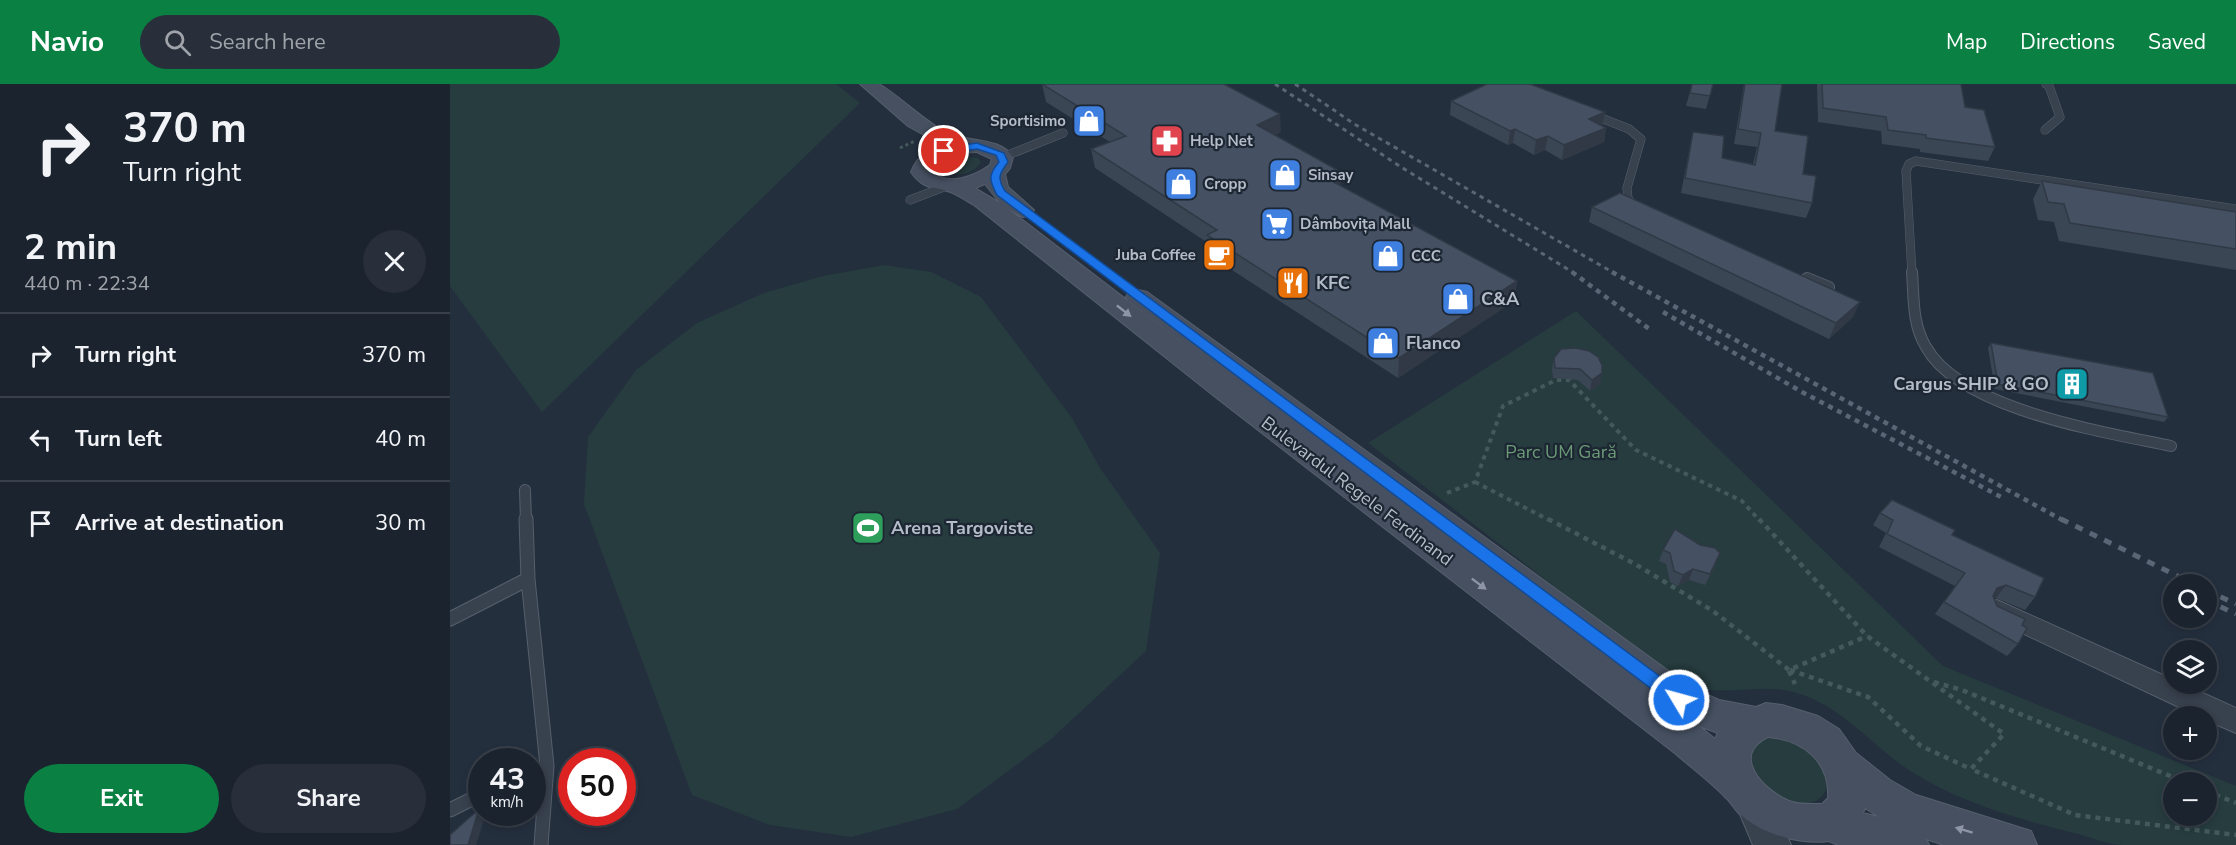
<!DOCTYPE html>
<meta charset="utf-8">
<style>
:root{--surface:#1b232e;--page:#282f3a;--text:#f1f3f6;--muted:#a0a4aa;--line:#39404a;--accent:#0b8043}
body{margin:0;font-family:"Nunito Sans",sans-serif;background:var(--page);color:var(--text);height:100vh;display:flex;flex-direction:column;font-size:22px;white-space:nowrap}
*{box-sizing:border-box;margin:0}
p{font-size:20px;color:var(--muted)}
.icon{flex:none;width:33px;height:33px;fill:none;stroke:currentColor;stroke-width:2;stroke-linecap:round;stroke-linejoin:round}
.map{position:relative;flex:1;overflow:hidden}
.drawer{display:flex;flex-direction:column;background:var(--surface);width:450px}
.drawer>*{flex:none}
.guide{background:#1b232e;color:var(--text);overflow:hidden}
.fabs{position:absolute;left:1713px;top:490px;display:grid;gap:12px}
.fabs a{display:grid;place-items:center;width:54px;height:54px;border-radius:50%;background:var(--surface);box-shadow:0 3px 9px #0003,0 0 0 2px var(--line);font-size:30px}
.speed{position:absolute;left:18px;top:664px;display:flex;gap:12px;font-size:30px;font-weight:700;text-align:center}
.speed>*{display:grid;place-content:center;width:78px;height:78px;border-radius:50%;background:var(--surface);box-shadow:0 3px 9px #0003,0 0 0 2px var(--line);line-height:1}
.speed small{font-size:15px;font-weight:400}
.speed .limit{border:9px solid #d22;background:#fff;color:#111}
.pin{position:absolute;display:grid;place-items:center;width:51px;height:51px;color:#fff;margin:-26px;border:3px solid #fff;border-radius:50%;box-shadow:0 2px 6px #0007}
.me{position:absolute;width:66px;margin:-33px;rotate:307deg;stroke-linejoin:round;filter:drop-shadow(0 0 4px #0008)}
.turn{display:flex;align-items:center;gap:21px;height:126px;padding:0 24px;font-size:27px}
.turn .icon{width:78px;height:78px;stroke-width:2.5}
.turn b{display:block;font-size:42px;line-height:51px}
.round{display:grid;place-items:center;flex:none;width:63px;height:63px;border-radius:32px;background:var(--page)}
.overview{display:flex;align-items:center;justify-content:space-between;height:102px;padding:0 24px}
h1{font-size:36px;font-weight:700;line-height:45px}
.action{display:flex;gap:12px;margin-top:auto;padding:12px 24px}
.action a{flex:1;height:69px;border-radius:36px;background:var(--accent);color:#fff;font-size:24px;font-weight:700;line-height:69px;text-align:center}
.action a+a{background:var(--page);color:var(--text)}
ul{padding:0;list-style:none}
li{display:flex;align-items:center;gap:18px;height:84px;padding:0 24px;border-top:2px solid var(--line)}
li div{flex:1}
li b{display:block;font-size:22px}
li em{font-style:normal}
header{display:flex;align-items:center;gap:36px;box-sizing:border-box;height:84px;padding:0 30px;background:var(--accent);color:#fff}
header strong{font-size:28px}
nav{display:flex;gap:33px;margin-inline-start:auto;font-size:21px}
.search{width:420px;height:54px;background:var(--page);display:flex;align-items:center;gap:15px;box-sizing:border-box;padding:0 21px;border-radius:33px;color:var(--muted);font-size:22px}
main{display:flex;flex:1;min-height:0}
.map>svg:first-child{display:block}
</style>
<header>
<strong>Navio</strong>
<div class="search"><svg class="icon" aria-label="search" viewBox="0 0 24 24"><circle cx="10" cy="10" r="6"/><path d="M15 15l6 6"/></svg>Search here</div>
<nav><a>Map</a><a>Directions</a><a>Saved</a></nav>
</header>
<main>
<section class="drawer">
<div class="guide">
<div class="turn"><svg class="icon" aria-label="right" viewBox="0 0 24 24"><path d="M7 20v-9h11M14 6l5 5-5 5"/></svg><div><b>370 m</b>Turn right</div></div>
</div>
<div class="overview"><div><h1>2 min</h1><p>440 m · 22:34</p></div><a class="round"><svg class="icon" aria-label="close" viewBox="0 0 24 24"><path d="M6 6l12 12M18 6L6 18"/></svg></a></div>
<ul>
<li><svg class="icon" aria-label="right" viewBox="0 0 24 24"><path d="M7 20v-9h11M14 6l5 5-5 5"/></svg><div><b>Turn right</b></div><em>370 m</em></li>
<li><svg class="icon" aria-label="left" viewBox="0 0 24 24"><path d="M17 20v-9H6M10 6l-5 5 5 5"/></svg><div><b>Turn left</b></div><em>40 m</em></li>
<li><svg class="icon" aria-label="arrive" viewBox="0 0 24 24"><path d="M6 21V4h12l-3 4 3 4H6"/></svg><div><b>Arrive at destination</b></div><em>30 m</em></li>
</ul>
<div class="action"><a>Exit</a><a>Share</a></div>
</section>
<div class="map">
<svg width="1786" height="761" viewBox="0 0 1786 761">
<rect width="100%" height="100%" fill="#242f3e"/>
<path fill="#263c3f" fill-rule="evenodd" d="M0,0H386L410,19L92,328L0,202Z
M511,72L528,74L531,78C524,91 504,94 493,85L495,79Z
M434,181L481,188L531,213L622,334L650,384L710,469L696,567L600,656L507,725L401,753L320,741L242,711L134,420L138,353L186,286L247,239L314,209L373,192Z
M1126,227L1493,582L1786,702V761C1748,761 1709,761 1672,761C1657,760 1642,754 1628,750C1571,736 1511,719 1462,688C1424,664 1394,624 1350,610C1306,595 1268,619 1226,596L918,359ZM1724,699H1756V732H1724Z
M1326,653C1338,654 1350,659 1360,666C1376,678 1387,709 1363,718C1327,733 1267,664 1326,653Z"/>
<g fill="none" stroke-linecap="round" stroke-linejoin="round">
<defs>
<path id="service-far2" d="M1141,30L1179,45L1191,55L1177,104L1178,115L1185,122
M1595,46L1610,33L1599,2L1596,0
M553,73L613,49
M460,116L499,101
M1462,189L1456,87L1459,80L1466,77L1786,125"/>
<path id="service-far1" d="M1462,188C1464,214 1462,240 1476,263C1511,326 1655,348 1721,362
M1357,194L1379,203
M75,406L76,437"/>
<path id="service" d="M76,435L78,495L97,682L91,761
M0,535L78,495
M82,688L97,682
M0,726L32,710"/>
<path id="minor" d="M1547,516L1724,596V600H1733L1786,624V649L1756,636V633H1750L1538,533L1535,526L1538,519Z"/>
<path id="tertiary" d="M1302,699L1315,704L1341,761H1303L1284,716L1289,704Z"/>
<path id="secondary" d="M410,0C416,0 423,0 428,0C437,2 479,41 496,48C517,59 549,52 563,73L560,84L555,90L558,103L584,126L581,131L573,133L558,125L843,343L679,218L676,213L679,208L688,206L697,208L1242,604L1269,616L1306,623L1316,619L1332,621L1368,632L1389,645L1406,669L1440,696L1466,711L1581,747L1587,761H1494L1476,755L1479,761H1388L1379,757C1350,761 1313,750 1292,732C1285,727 1282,719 1276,714C1261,698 1243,685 1226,670L768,315L524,121C517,117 510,112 503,109C484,101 475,108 461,88C467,73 477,65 492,61L458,42ZM527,68L542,75L540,81C526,91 497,104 483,87C488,70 511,69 527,68ZM535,100L550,119L525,104ZM1249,642L1268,649L1265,655ZM1318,653C1353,656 1380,677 1378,714L1372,720C1361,720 1349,721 1339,717C1313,706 1280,671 1318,653ZM1415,724L1429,733L1413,729Z"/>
</defs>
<use href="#service-far2" stroke="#565f6c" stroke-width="9"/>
<use href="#service-far1" stroke="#565f6c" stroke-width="12"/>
<use href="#service" stroke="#565f6c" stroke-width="15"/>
<use href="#minor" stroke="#565f6c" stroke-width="2"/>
<use href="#tertiary" stroke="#565f6c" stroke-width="2"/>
<use href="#secondary" stroke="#565f6c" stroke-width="2"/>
<path stroke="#44595c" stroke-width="3" stroke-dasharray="3 3" stroke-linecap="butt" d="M450,64L465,57"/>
<path stroke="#44595c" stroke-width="4" stroke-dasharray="4.5 4.5" stroke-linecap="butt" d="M1025,398L1101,437
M997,409L1025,398L1053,322L1106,296H1119L1186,366L1292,417L1310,437"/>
<path stroke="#44595c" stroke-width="4.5" stroke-dasharray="5 5" stroke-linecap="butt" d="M1098,435L1185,480L1263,527L1339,586L1417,552
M1309,435L1417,552L1554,650L1521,685L1625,731L1786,751
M1340,586L1418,613L1471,662L1521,685
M1339,587L1345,600
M1484,598L1512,606L1737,699
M1756,707L1786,719"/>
<use href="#service-far2" stroke="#38414e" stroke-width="8"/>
<use href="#service-far1" stroke="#38414e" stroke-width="10"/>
<use href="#service" stroke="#38414e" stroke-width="13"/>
<use href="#minor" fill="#38414e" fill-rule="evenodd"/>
<use href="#tertiary" fill="#38414e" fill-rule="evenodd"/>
<use href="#secondary" fill="#465061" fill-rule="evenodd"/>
<path stroke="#5a6575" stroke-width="3" stroke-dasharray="4.5 4.5" stroke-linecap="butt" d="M825,0L951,83L1124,189
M845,0L906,41L1164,189"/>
<path stroke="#5a6575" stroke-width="4.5" stroke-dasharray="5 5" stroke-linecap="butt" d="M1122,188L1202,247
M1162,188L1614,437
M1213,228L1352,308L1555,415"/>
<path stroke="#5a6575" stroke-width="5" stroke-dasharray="8 8" stroke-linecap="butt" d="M1611,435L1746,501
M1756,506L1786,520
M1756,516L1786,530"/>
</g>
<path fill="#3b4654" d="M592,0L831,48L825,51L891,102L1067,197L1064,217L948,294L759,171L758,159L645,84L641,65L660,58L596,18Z
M1242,0H1263L1256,25L1236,22Z
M1294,0H1332L1325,47L1353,90L1362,119L1356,134L1231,109L1240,62L1243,48L1272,74L1303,80L1307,63L1284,60Z
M1367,0H1511L1515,23L1545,63L1538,77L1470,68V65L1432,60L1431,47L1368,38Z
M1001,17L1152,42L1156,44L1154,58L1112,76L1095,66L1084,71L1063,59L1058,61L1000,31Z
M1592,97L1786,128V186L1609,157L1604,138L1588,136L1583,115Z
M1142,123L1403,233L1379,255L1139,138Z
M1541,259L1718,333L1714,338L1545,305L1538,264Z
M1104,274L1152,289L1150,300L1140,307L1128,296L1103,294L1102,285Z
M1430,429L1502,451L1585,513L1575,526L1546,514L1544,515L1547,522L1572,541L1568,560L1557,572L1485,530L1505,502L1429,463L1436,449L1423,441Z
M1213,466L1266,480L1255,501L1239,496L1228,502L1220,498L1216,480L1209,477Z"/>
<path fill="#303945" d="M1155,28L1152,42L1139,35Z
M830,30L831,48L808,60L807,41Z
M1156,44L1154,58L1112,76L1114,61Z
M1065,45L1063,59L1058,61L1060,47Z
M1098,52L1095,66L1084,71L1086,56Z
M891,88V107L878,95Z
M1067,197L1064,217L948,294L949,274Z
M1410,218L1403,233L1379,255L1386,239Z
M1152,289L1150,300L1140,307L1142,296Z
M1243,485L1239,496L1228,502L1233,491Z
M1556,501L1546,514L1537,517L1547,504Z
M29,725L32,727V729L36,730L26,761H18Z"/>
<path fill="#455162" stroke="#303945" stroke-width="1.5" d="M592,0H774L830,30L807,41L891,88L878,95L1067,197L949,274L757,151L767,146L641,65L676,52Z
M1037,0H1080L1155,28L1139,35L1156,44L1114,61L1098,52L1086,56L1065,45L1060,47L1001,17Z
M1242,0H1263L1260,12L1240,9Z
M1295,0H1332L1325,47L1358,52L1353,90L1366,92L1362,119L1235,94L1243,48L1274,52L1272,74L1305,81L1311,49L1288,45Z
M1372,0H1511L1515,23L1534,26L1545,63L1476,54V51L1438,46L1436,33L1373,24Z
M1592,97L1786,128V165L1620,139L1614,120L1598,118Z
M1170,109L1410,218L1386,239L1142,123Z
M1541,259L1703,289L1718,333L1548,300Z
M1126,264L1139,267L1148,273L1152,281V289L1142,296L1130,285L1105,284L1104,274L1111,265Z
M1442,416L1505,446L1502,451L1594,494L1585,513L1556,501L1547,504L1543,512L1547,522L1575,535L1572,541L1577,544L1568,560L1494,518L1515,489L1437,450L1443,436L1430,429Z
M1225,445L1250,461L1265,464L1270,469L1260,490L1243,485L1233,491L1224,487L1220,469L1213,466Z
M29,725L18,761H0V751Z"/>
<defs><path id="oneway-solid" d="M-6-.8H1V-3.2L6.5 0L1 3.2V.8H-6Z" transform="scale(1.5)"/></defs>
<g fill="#8e96a5">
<use href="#oneway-solid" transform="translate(674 227) rotate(38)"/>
<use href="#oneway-solid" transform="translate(1029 500) rotate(37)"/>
<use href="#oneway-solid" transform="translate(1514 746) rotate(-163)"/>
</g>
<path fill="#1a73e8" stroke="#114b97" stroke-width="1.5" d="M527,59L554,69L558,78C549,90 547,94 555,107L1235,611L1237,616L1235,621L1229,623L1223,621L547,111C539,96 538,91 549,78L546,71L527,65L494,70L489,67L494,64Z"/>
<defs>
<symbol id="shop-square" viewBox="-11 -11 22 22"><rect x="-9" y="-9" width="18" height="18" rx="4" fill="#3f7fe0" stroke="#1d2633"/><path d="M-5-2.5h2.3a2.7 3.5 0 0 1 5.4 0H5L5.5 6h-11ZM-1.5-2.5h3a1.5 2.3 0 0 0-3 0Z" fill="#fff"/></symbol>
<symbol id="pharmacy-square" viewBox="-11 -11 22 22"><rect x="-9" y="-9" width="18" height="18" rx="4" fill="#e0444e" stroke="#1d2633"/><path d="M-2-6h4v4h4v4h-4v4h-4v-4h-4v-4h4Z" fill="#fff"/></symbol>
<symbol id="supermarket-square" viewBox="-11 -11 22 22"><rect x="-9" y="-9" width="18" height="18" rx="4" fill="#3f7fe0" stroke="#1d2633"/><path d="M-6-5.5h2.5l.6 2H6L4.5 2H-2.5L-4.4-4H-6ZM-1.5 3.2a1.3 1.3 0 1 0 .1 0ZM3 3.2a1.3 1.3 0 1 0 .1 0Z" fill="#fff"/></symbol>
<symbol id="cafe-square" viewBox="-11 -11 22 22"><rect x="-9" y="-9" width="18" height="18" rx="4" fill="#e8710a" stroke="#1d2633"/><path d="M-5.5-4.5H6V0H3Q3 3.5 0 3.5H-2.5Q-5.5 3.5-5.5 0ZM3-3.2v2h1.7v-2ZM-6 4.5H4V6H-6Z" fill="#fff"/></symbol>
<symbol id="restaurant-square" viewBox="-11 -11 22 22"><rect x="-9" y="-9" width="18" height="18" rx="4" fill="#e8710a" stroke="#1d2633"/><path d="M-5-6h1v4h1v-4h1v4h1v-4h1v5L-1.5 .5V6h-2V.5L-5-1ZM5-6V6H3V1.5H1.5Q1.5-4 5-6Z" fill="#fff"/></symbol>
<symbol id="building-square" viewBox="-11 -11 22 22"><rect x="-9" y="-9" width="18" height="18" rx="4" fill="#0f9aa8" stroke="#1d2633"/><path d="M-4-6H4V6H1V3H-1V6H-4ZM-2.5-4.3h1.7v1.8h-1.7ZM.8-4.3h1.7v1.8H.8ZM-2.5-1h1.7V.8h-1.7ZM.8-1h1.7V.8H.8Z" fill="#fff"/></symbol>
<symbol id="stadium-square" viewBox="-11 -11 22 22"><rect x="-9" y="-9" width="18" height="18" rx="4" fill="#2e9e5b" stroke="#1d2633"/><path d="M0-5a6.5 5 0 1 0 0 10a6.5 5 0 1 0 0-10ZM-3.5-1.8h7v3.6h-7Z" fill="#fff"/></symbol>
</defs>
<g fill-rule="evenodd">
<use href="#shop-square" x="620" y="18" width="38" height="38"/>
<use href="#pharmacy-square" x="698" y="38" width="38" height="38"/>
<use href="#shop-square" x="816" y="72" width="38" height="38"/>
<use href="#shop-square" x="712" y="81" width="38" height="38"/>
<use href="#supermarket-square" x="808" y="121" width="38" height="38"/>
<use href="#cafe-square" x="750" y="152" width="38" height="38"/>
<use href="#shop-square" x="919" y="153" width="38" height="38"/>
<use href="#restaurant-square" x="824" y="180" width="38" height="38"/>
<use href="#shop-square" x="989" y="196" width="38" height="38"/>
<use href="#shop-square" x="914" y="240" width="38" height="38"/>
<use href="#building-square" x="1603" y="281" width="38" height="38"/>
<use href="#stadium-square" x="399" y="425" width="38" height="38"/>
</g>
<g text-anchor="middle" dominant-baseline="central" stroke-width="4.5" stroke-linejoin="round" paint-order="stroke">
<g font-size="15" font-weight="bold" fill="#b4bcc9" stroke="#1d2633" text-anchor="start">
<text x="616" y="37" text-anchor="end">Sportisimo</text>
<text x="740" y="57">Help Net</text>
<text x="858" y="91">Sinsay</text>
<text x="754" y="100">Cropp</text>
<text x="850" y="140">Dâmbovița Mall</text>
<text x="746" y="171" text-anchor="end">Juba Coffee</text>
<text x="961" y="172">CCC</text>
</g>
<g font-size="18" font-weight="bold" fill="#b4bcc9" stroke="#1d2633" text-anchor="start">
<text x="866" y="199">KFC</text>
<text x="1031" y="215">C&amp;A</text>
<text x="956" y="259">Flanco</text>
<text x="1599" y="300" text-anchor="end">Cargus SHIP &amp; GO</text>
<text x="441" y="444">Arena Targoviste</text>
</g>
<g font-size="18" fill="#6b9a76" stroke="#1d2633">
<text x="1111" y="368">Parc UM Gară</text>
</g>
<g font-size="18" fill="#b4bcc9" stroke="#1d2633">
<text transform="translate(907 407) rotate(37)">Bulevardul Regele Ferdinand</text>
</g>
</g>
</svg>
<div class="fabs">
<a><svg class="icon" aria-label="search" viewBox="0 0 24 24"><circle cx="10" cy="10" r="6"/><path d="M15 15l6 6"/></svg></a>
<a><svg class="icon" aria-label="layers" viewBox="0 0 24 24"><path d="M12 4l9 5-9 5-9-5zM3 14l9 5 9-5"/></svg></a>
<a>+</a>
<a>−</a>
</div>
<div class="speed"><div>43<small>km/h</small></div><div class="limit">50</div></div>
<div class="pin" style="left:494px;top:67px;background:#d93025"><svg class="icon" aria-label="arrive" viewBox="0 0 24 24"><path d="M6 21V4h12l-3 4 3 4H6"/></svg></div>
<svg class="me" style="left:1229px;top:616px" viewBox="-20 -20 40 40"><circle r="17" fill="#1a73e8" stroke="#fff" stroke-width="3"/><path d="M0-11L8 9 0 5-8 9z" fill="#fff"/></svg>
</div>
</main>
